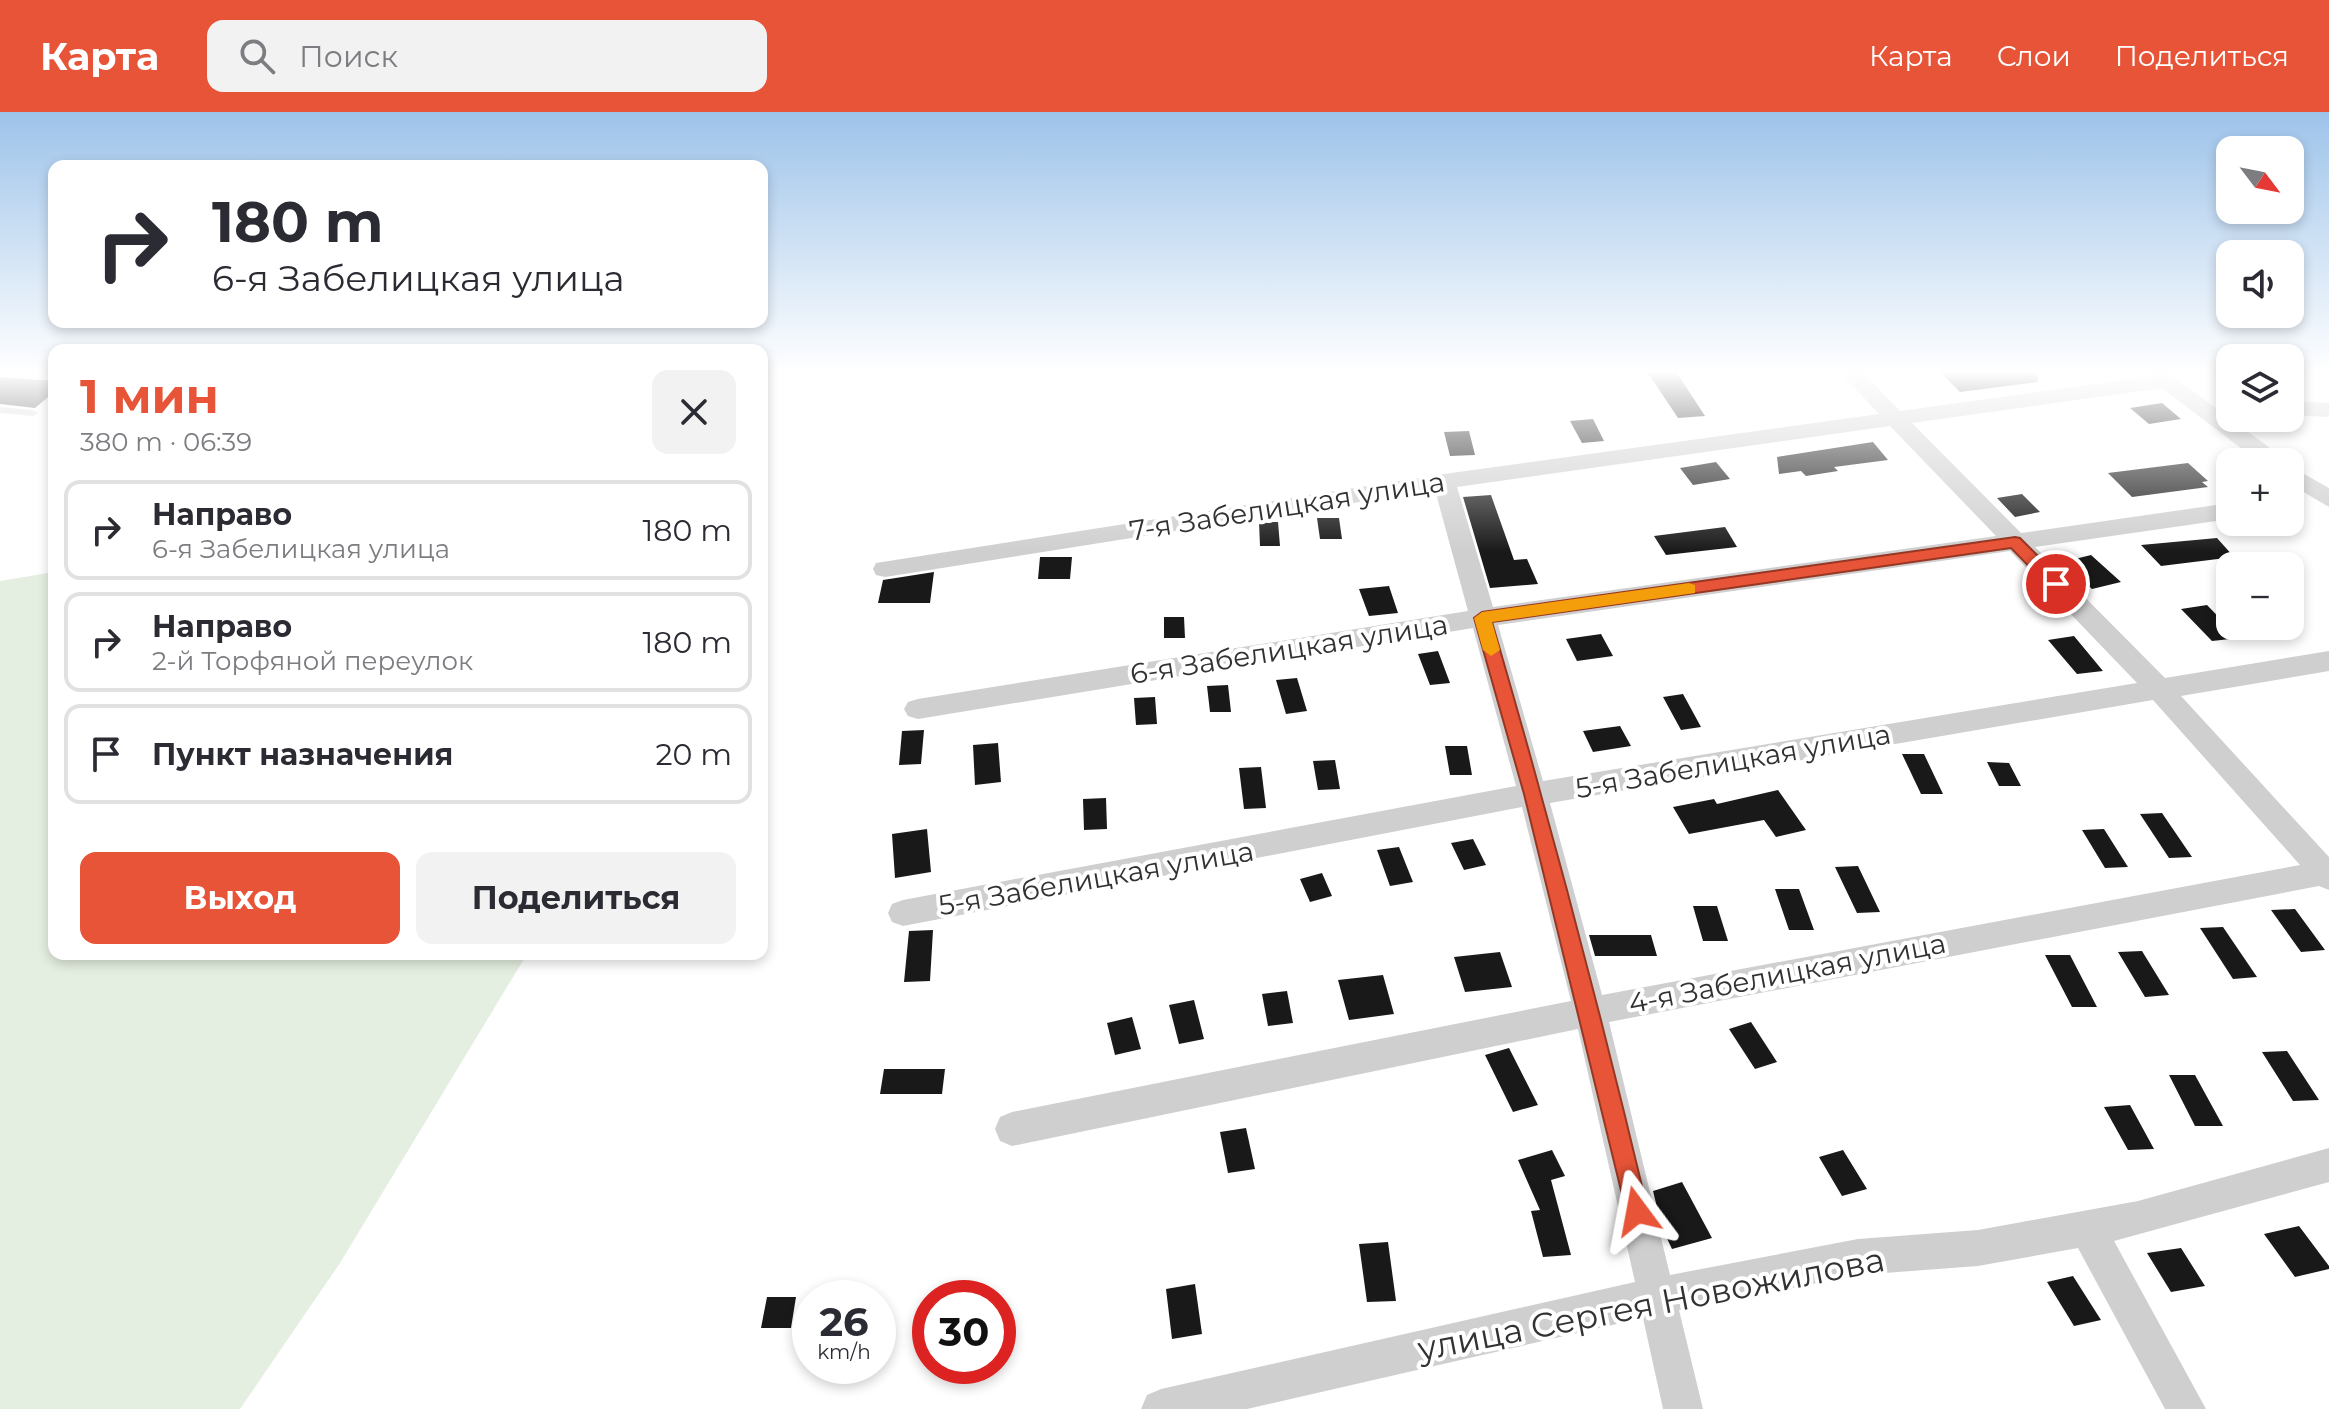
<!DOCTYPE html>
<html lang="ru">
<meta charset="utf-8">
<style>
:root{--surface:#fff;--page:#f2f2f3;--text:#2b2b33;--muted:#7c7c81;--line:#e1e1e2;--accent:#e75437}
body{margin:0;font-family:Montserrat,sans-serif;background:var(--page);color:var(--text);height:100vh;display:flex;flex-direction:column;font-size:30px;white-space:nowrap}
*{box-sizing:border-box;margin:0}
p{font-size:26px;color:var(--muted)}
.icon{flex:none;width:44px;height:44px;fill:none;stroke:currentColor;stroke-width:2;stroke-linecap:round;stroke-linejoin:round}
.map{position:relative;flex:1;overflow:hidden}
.drawer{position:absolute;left:48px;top:232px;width:720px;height:616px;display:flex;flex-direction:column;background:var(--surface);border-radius:16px;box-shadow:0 4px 12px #0003}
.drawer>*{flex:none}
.banner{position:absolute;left:48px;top:48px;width:720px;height:168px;border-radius:16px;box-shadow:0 4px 12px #0003;background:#fff;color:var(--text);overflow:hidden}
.needle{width:52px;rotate:122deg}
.tools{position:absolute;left:2216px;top:24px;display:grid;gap:16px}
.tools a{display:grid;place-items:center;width:88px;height:88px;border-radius:16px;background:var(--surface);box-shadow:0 4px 12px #0003;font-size:40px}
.speed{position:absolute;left:792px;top:1168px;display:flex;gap:16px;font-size:40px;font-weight:700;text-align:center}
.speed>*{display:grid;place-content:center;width:104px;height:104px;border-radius:50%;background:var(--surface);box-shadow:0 4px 12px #0003;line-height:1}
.speed small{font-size:20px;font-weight:400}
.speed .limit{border:12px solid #d22;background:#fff;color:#111}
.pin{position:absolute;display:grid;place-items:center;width:68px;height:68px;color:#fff;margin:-34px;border:4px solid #fff;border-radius:50%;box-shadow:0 2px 8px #0007}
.me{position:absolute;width:88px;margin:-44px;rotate:347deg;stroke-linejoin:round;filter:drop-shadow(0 0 6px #0008)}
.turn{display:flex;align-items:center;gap:28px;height:168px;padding:0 32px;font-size:36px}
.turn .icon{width:104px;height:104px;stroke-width:2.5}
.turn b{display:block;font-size:56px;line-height:68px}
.round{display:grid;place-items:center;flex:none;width:84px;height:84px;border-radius:16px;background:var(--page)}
.summary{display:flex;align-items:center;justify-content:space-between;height:136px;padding:0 32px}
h1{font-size:48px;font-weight:700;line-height:60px;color:var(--accent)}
.button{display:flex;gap:16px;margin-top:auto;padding:16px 32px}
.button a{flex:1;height:92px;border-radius:16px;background:var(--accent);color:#fff;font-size:32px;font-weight:700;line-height:92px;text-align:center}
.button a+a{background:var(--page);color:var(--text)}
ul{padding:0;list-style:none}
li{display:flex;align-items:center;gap:24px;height:100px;margin:0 16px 12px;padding:0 16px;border:4px solid var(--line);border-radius:16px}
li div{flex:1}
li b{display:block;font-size:30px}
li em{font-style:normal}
header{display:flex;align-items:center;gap:48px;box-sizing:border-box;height:112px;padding:0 40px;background:var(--accent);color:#fff}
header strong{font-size:38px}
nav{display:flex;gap:44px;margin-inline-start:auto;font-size:28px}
.search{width:560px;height:72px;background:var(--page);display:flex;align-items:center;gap:20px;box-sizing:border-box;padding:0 28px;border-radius:16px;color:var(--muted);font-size:30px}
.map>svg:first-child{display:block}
</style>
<header>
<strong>Карта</strong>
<div class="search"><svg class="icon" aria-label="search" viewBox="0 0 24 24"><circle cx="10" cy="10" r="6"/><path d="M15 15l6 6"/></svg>Поиск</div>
<nav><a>Карта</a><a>Слои</a><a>Поделиться</a></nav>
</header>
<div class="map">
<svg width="2329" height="1297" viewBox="0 0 2329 1297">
<rect width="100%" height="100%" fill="#fff"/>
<path fill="#e5efe1" d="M54,460V842H527L340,1151L240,1297H0V469Z"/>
<path fill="#191919" d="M1646,258H1675L1705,304L1678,306Z
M1966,258H2037L2038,270L1960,280L1941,261Z
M0,265L54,269V280L35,296L0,292Z
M2162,291L2181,307L2149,312L2130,296Z
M1593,307L1604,329L1582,331L1570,309Z
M1469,319L1475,343L1450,344L1444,320Z
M1873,330L1888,348L1834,355L1838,359L1806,364L1801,359L1779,362L1777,345Z
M1716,350L1730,367L1693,373L1680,356Z
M2188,351L2208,369L2202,370L2208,375L2132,385L2108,361Z
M2022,382L2040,400L2015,405L1997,386Z
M1491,383L1514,448L1527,447L1538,472L1490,476L1463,385Z
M1317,406H1339L1342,427H1320Z
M1259,410H1278L1280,434H1260Z
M1725,415L1737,435L1666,443L1654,424Z
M2217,426L2234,445L2161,454L2141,433Z
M2091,443L2121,470L2092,477L2063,450Z
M1040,445H1072L1070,467H1038Z
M934,460L930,491H878L883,468Z
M1389,474L1398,501L1369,504L1359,477Z
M2207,493L2239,526L2212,529L2181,497Z
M1164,505H1184L1185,526H1164Z
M1601,522L1613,544L1577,549L1566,527Z
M2074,524L2103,559L2077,562L2048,528Z
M1438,539L1450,571L1430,573L1418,542Z
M1297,566L1307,599L1286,602L1276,568Z
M1228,573L1231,600H1210L1207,574Z
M1683,582L1701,615L1681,618L1663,585Z
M1155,585L1157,612L1136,613L1134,586Z
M1620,614L1631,634L1593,640L1583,619Z
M924,618L921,652L899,653L902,619Z
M998,631L1001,670L975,673L973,633Z
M1445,634H1467L1472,663H1450Z
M1902,642H1924L1943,682H1921Z
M1335,648L1340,677L1318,678L1313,649Z
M1987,650L2009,651L2021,674H1999Z
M1261,655L1266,696L1244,697L1239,656Z
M1778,678L1806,718L1776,725L1764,708L1689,722L1673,695L1714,687L1717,692Z
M1106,686L1107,717L1084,718L1083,687Z
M2162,701L2192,745L2169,746L2140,702Z
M927,717L931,760L895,766L892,722Z
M2104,717L2128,755L2105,756L2082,718Z
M1473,727L1486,753L1464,758L1451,731Z
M1399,735L1413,770L1390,774L1377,738Z
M1858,754L1880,800L1857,801L1835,755Z
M1322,761L1332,784L1310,790L1300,767Z
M1775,777H1799L1814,818H1789Z
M1693,794H1717L1728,829H1703Z
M2295,797L2325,838L2301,840L2271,798Z
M2223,815L2257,865L2233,867L2200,816Z
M933,818L930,869L904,870L909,819Z
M1589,823H1651L1657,844H1595Z
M2142,839L2169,883L2145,885L2118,840Z
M1500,840L1512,875L1465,880L1454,845Z
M2045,843H2070L2097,895H2072Z
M1383,863L1394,902L1349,908L1338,868Z
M1287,879L1293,911L1268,914L1262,882Z
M1194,888L1204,927L1179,932L1169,893Z
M1132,905L1141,937L1115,943L1107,911Z
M1751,910L1777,950L1755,957L1729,917Z
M1509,936L1538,993L1513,1000L1485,943Z
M2287,939L2319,988L2293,989L2262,940Z
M884,957H945L942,982H880Z
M2169,963H2195L2223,1014H2195Z
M2130,993L2154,1037L2128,1038L2104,995Z
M1246,1016L1255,1057L1228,1061L1220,1020Z
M1552,1038L1565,1064L1551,1068L1571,1143L1543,1145L1531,1099L1540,1098L1518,1048Z
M1843,1038L1867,1077L1842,1084L1819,1045Z
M1682,1070L1712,1126L1672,1137L1662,1116L1653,1079Z
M2299,1114L2329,1154V1157L2295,1165L2264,1122Z
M1388,1130L1396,1189L1367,1190L1359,1132Z
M2181,1136L2205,1174L2171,1180L2147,1141Z
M2073,1164L2101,1208L2074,1214L2047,1170Z
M1195,1172L1202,1222L1172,1227L1166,1177Z
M767,1185H796L791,1216H761Z"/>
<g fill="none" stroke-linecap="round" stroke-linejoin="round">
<path fill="#cfcfcf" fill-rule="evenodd" d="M14,258H54V263L19,261Z
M0,295L33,298L38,301L33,304L0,301Z"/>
<path fill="#cfcfcf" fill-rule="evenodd" d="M1838,258H1860L1900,299L2153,264L2149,258H2170L2174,265L2282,345L2285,350H2259L2162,276L1912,311L2021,421L2230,391V407L2035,435L2165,566L2329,539V559L2181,584L2329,745V778L2319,774L1609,910L1670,1163L1858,1127L1978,1118L2138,1089L2329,1036V1070L2114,1129L2206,1297H2165L2078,1136L1978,1154L1858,1163L1679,1198L1703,1297H1663L1643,1206L1247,1297H1141L1147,1283L1161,1277L1635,1170L1578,917L1012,1034L1000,1029L995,1017L1000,1005L1012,1000L1571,889L1522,695L903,814L892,810L888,801L892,792L903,788L1516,674L1473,516L918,607L908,604L904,597L908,590L918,587L1468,499L1435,378L885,465L876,463L873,457L876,451L1444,362L1879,302ZM1890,314L1996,424L1493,495L1457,375ZM2010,439L2137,571L1543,669L1498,513ZM2153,588L2300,753L1602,883L1550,691Z
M2290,289L2329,291V305L2290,303Z
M2290,354L2329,376V395L2290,372Z"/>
</g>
<linearGradient id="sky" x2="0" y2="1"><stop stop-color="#9dc3ea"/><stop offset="0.59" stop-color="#fff"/><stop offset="1" stop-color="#fff" stop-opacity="0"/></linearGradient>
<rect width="2329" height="440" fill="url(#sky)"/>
<path fill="#e75437" stroke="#963724" stroke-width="2" d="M2015,425L2020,426L2062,468V476H2050L2011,436L1492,510C1549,705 1601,901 1648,1099L1645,1107L1637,1110L1628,1107L1524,682L1474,506L1482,500Z"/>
<path fill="#f59e0b" d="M1689,471L1695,473V481L1492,510L1500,538L1491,544L1483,538L1474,506L1482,500Z"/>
<g text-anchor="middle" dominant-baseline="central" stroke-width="8" stroke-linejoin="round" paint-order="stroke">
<g font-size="28" fill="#323232" stroke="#fff">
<text transform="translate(1287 394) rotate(-9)">7-я Забелицкая улица</text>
<text transform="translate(1289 537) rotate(-9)">6-я Забелицкая улица</text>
<text transform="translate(1733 649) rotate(-10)">5-я Забелицкая улица</text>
<text transform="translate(1096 766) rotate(-10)">5-я Забелицкая улица</text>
<text transform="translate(1787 861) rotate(-11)">4-я Забелицкая улица</text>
</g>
<g font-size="34" fill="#323232" stroke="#fff">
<text transform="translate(1651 1192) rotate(-11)">улица Сергея Новожилова</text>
</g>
</g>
</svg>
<div class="tools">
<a><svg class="needle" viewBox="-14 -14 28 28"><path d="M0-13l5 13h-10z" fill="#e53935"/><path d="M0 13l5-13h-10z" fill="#7c7c81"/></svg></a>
<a><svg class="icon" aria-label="sound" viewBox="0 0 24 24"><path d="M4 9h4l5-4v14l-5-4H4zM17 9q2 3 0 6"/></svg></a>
<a><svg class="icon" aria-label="layers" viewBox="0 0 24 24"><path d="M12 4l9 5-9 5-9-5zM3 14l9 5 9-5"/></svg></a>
<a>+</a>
<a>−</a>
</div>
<div class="speed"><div>26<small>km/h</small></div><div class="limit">30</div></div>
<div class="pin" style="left:2056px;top:472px;background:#d93025"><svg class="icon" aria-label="arrive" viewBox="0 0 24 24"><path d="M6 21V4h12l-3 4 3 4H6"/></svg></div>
<svg class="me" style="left:1637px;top:1099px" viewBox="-20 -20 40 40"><path d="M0-17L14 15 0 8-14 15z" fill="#e75437" stroke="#fff" stroke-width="4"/></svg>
<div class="banner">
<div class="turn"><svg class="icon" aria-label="right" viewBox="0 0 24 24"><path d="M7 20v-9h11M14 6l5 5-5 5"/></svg><div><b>180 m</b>6-я Забелицкая улица</div></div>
</div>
<section class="drawer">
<div class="summary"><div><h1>1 мин</h1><p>380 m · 06:39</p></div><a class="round"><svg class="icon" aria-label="close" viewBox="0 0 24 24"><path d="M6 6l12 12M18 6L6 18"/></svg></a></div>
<ul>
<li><svg class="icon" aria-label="right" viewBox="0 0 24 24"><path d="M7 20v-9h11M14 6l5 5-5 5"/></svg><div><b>Направо</b><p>6-я Забелицкая улица</p></div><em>180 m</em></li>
<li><svg class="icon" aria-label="right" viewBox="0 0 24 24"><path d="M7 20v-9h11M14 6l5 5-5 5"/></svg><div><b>Направо</b><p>2-й Торфяной переулок</p></div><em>180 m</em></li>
<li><svg class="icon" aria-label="arrive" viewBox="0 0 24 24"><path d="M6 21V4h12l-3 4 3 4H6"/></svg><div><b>Пункт назначения</b></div><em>20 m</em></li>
</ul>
<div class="button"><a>Выход</a><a>Поделиться</a></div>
</section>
</div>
